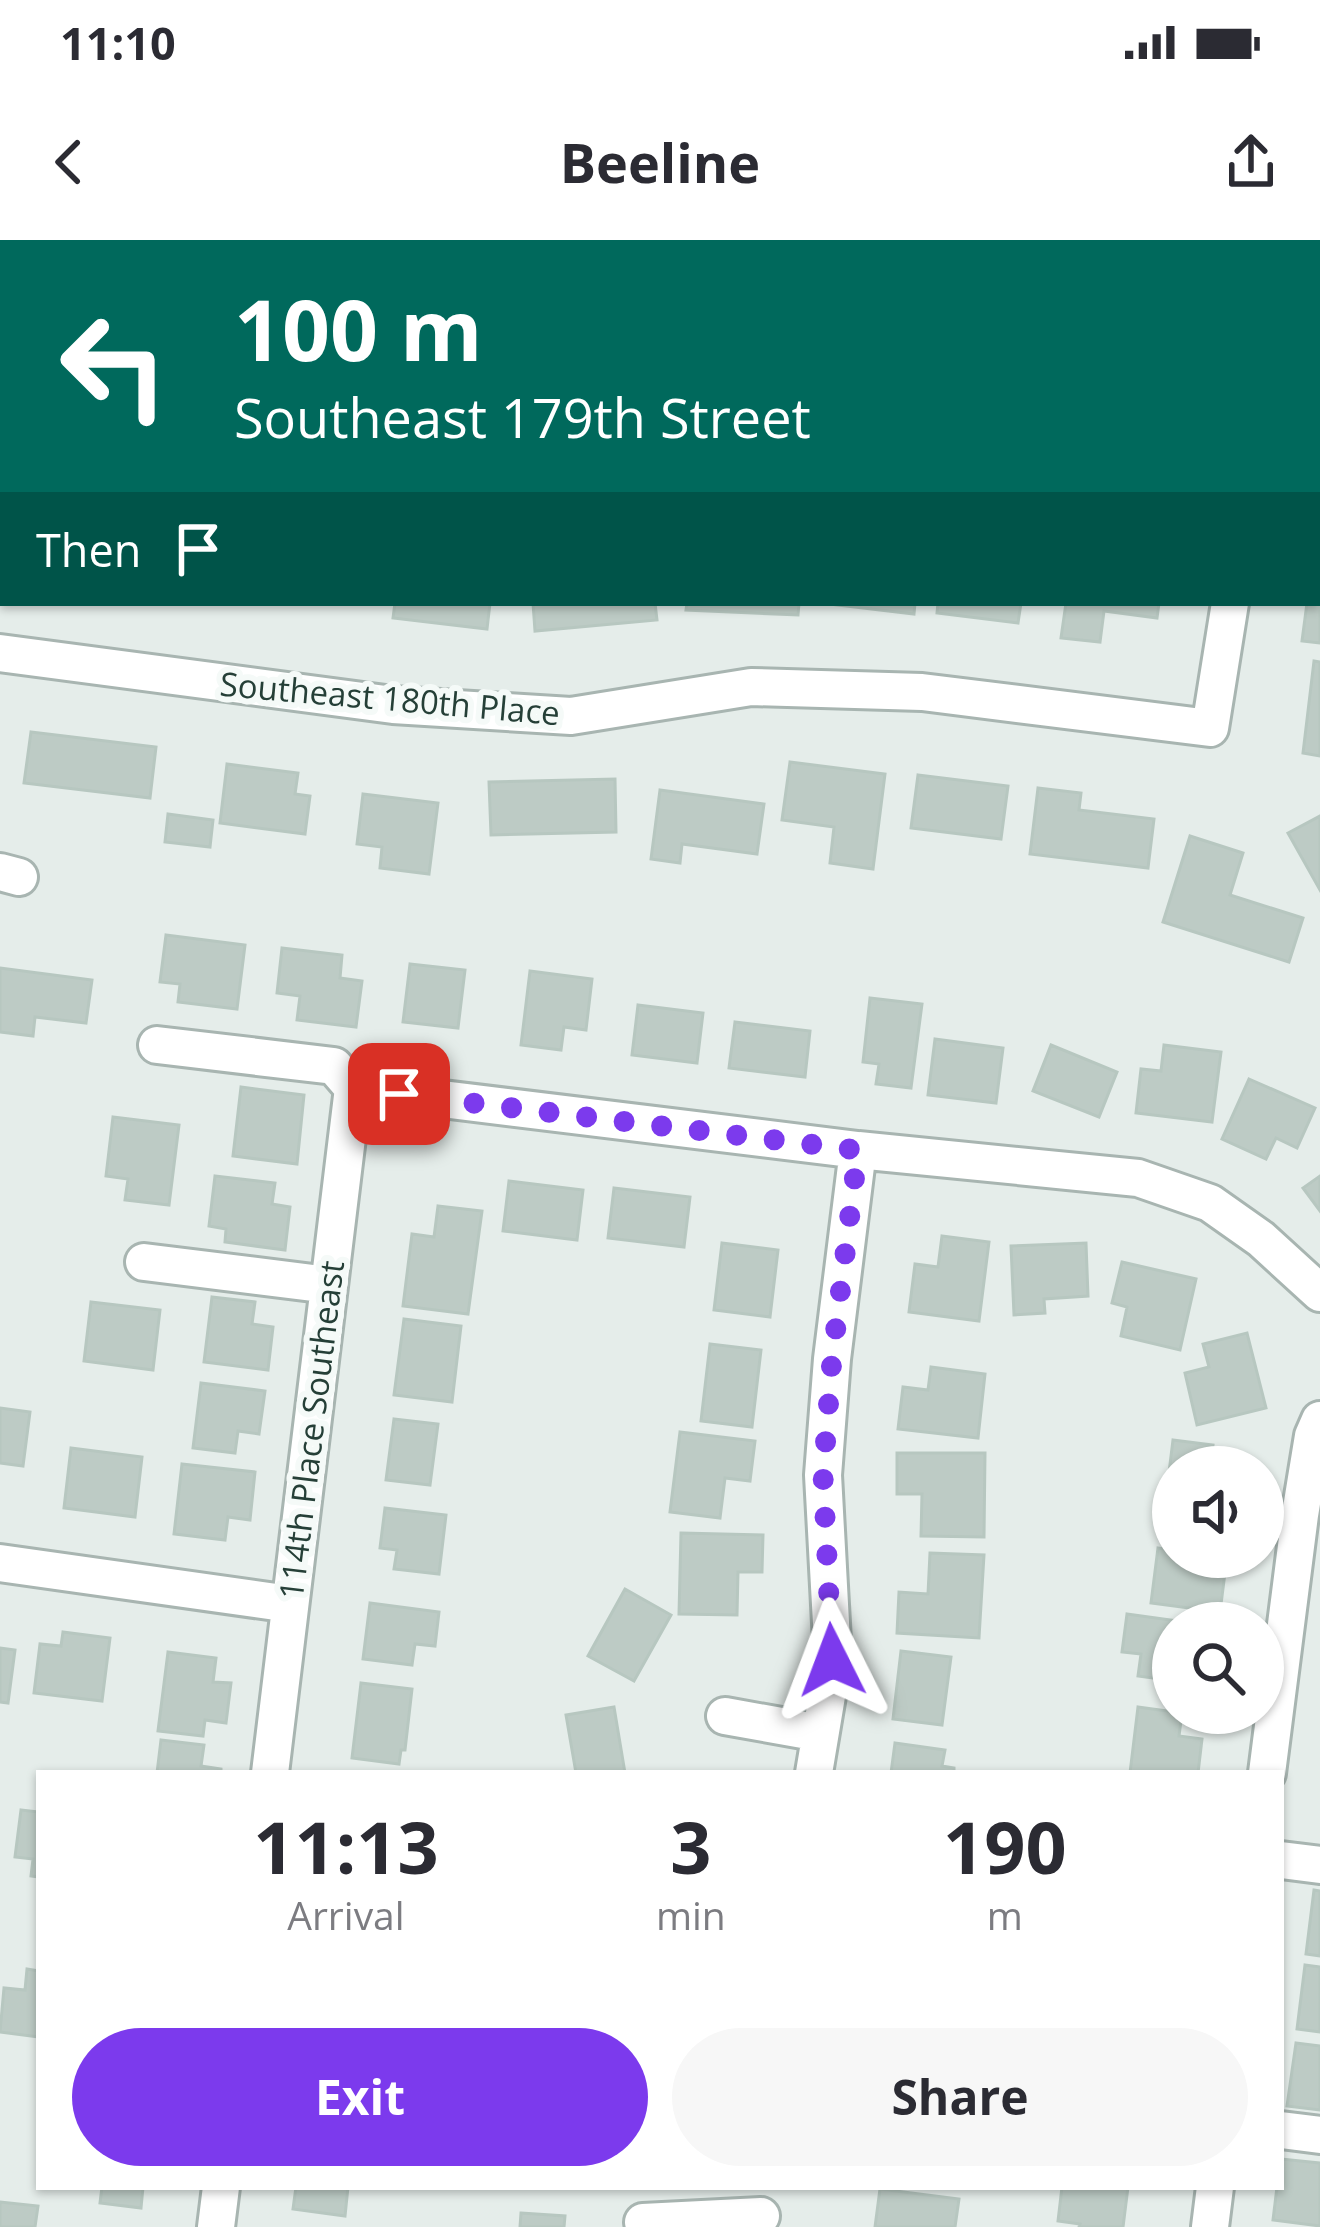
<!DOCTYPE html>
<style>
:root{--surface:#fff;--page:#f7f7f7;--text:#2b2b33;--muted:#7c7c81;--accent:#7c3aed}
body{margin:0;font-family:"Open Sans",sans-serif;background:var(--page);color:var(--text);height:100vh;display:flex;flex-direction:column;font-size:45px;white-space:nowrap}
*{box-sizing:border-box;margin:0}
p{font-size:39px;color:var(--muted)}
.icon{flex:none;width:66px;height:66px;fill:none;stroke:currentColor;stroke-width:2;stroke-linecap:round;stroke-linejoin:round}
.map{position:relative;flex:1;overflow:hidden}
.panel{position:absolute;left:36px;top:1530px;width:1248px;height:420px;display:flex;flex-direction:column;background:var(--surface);border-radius:0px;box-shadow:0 3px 9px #0004}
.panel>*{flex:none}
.banner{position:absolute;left:0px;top:0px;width:1320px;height:366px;box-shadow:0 3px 9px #0004;background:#00695c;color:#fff;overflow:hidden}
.fabs{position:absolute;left:1152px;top:1206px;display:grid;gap:24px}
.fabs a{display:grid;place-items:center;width:132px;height:132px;border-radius:50%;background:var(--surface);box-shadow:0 3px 9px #0004;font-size:60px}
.pin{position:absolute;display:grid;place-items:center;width:102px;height:102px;color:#fff;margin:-51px;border-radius:24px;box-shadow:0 6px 18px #0006}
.me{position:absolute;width:132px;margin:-66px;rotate:357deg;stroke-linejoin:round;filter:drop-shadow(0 0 9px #0008)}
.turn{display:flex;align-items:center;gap:42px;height:252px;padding:0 36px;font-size:54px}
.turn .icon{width:156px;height:156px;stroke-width:2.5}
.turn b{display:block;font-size:84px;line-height:102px}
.then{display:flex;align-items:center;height:114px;padding:0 36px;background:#0003;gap:24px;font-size:45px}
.eta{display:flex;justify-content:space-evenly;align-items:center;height:204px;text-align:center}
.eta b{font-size:72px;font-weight:700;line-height:84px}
.primary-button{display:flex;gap:24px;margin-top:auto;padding:24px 36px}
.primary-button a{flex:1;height:138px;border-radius:72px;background:var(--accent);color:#fff;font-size:48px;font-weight:700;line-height:138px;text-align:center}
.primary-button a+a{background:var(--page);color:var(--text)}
.status{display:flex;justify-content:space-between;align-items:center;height:84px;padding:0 60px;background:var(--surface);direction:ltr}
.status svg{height:33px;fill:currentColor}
header{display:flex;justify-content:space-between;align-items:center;height:156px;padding:0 36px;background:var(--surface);font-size:54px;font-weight:700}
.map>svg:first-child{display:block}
</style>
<div class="status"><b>11:10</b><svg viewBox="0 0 49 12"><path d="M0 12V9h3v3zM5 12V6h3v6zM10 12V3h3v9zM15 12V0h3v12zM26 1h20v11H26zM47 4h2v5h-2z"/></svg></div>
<header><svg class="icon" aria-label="back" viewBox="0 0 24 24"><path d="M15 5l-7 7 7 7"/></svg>Beeline<svg class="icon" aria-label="share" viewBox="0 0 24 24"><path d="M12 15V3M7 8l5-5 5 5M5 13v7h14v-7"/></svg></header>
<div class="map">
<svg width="1320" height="1987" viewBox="0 0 1320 1987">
<rect width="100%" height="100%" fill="#e5edea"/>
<path fill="#bdcbc5" stroke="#b7c7c0" stroke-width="3" d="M1036,0H1134L1133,3H1035Z
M1317,355L1320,356V403L1302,401L1307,363H1317Z
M395,363H490L487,389L393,378Z
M533,363H655L657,380L535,391Z
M687,363H799L798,375L686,370Z
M821,363H915L914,374Z
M938,363H1021L1018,383L937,373Z
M1066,363H1159L1157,378L1104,371L1100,402L1061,398Z
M1314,421L1320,422V516L1303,513Z
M31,492L156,507L150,558L24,543Z
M790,522L885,534L873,629L830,623L834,587L782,580Z
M227,524L298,533L295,554L310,556L305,594L220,583Z
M918,535L1008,546L1001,599L911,588Z
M615,539L616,592L491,595L489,542Z
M1038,548L1081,553L1079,570L1154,579L1148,628L1030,614Z
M660,550L764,564L757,614L682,604L680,623L651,619Z
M363,554L438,563L429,634L380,628L382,607L357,604Z
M168,574L213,580L210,607L165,602Z
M1320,576V650L1288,593Z
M1190,596L1243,613L1230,655L1303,678L1289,722L1163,682Z
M166,695L245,705L237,769L178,762L180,744L160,742Z
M282,708L342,715L340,738L362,741L356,787L297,780L300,756L277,753Z
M410,724L465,730L458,788L403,782Z
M0,728L92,740L86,783L35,777L33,796L0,792Z
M530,731L592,739L586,790L564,787L561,810L521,805Z
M870,758L922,764L911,848L876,844L879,824L863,822Z
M638,765L703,773L697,823L632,815Z
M735,782L810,791L805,837L729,828Z
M935,799L1003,808L996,863L928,855Z
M1051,805L1117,832L1099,877L1033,851Z
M1164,805L1221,812L1212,882L1136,873L1141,829L1161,831Z
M1249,839L1315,868L1297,908L1276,898L1266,919L1222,899Z
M241,847L304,855L297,924L233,916Z
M113,877L179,885L169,965L125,960L128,939L106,936Z
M215,936L275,943L272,964L290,967L285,1010L225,1002L226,989L209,986Z
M1320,936V971L1303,948Z
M509,941L583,950L577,1000L503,991Z
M614,948L690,957L684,1007L608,998Z
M438,966L482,971L468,1074L403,1066L412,994L434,997Z
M942,996L989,1002L979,1081L909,1072L915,1024L938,1027Z
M722,1003L778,1010L770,1077L714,1070Z
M1086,1003L1088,1056L1044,1059L1045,1073L1014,1075L1011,1006Z
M1122,1022L1196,1039L1180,1110L1121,1096L1127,1067L1112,1063Z
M212,1057L255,1062L252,1084L273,1087L268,1130L204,1122Z
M91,1062L160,1070L153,1130L84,1121Z
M404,1079L461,1086L452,1162L394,1155Z
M1247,1093L1266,1168L1197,1185L1185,1133L1209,1127L1203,1104Z
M710,1104L761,1110L752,1187L701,1181Z
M931,1127L985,1134L978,1198L898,1189L903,1147L928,1150Z
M201,1143L265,1151L259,1194L238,1191L235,1213L193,1208Z
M0,1168L30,1172L23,1226L0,1223Z
M394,1179L438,1184L430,1245L386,1240Z
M680,1192L755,1201L750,1241L725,1238L720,1278L670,1272Z
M1173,1200L1213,1205L1210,1227H1173V1275L1164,1273Z
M71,1208L142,1217L135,1277L64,1268Z
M897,1213H985L984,1297L921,1296L922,1254H897Z
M182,1224L255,1232L250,1280L228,1277L225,1300L174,1294Z
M385,1268L446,1275L439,1334L394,1329L397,1310L380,1308Z
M681,1293L763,1295L762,1332H738L737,1375L679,1374Z
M1158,1308L1173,1310V1317H1227L1220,1372L1151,1363Z
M930,1313L984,1315L979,1398L897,1393L899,1352L928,1354Z
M625,1349L671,1375L634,1441L588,1416Z
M370,1363L439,1372L435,1406L415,1404L412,1425L363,1419Z
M1127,1374L1192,1383H1173V1461L1165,1460L1168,1440L1138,1436L1141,1414L1122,1412Z
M63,1392L110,1398L102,1461L34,1453L40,1404L61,1406Z
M0,1408L15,1410L8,1463L0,1462Z
M901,1411L951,1417L942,1485L893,1479Z
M168,1412L216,1418L213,1442L231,1443L226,1483L205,1480L203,1496L158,1491Z
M361,1443L412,1449L405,1510H401L399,1524L352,1518Z
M614,1467L625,1533H576L566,1475Z
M1138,1467L1182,1473L1179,1496L1202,1499L1198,1533H1130Z
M161,1500L204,1505L201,1526L221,1529V1533H157Z
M895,1503L945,1510L942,1526L954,1528V1533H891Z
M21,1570L39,1572V1637L31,1636L33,1619L15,1617Z
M1314,1650L1320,1651V1716L1306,1714Z
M1305,1725L1320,1727V1792L1297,1789Z
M27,1729L39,1731V1797L0,1792L4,1748L25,1750Z
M1296,1803L1320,1806V1870L1287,1866Z
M1281,1919L1320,1923V1986L1273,1980L1277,1947H1281Z
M102,1947H143L141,1968L100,1963Z
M296,1947H348L345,1976L293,1969Z
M1062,1947H1128L1123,1987H1079L1080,1984L1058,1981Z
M880,1949L959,1959L955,1987H875Z
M0,1962L38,1966L35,1987H0Z
M521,1973L565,1976L564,1987H520Z"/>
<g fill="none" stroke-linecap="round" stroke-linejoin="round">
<defs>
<path id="minor" d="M718,3V0
M1317,235H1320
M0,413L393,465L571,476L751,447L922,452L1210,488L1230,363
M0,632L19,637
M157,805L334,826L353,848
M353,848L858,910L1138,938L1210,963L1261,999L1320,1053
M144,1022L329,1045
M0,1323L290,1364
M725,1476L820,1493
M270,1533L353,848
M814,1533L833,1420L823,1235L832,1119L858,910
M1267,1533L1300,1275L1313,1196L1320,1180
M1281,1620L1320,1625
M1281,1890L1320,1895
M643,1982L761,1976
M216,1987L221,1947
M1210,1987L1215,1947"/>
</defs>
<use href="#minor" stroke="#a8b5b1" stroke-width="42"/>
<use href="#minor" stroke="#fff" stroke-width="36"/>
</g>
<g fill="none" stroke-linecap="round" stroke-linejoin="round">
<path stroke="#7c3aed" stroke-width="21" stroke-dasharray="0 37.8" d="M399,854L858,910L832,1119L823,1235L832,1420"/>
</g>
<g text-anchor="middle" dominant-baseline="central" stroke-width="12" stroke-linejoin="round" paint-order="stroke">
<g font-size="33" fill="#253f37" stroke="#f5faf8">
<text transform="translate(390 458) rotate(5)">Southeast 180th Place</text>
<text transform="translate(311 1190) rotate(-83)">114th Place Southeast</text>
</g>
</g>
</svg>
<div class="fabs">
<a><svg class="icon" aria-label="sound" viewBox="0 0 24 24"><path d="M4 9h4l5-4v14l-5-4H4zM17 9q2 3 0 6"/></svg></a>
<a><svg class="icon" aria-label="search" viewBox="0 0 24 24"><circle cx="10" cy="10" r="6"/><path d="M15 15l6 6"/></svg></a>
</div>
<div class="pin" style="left:399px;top:854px;background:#d93025"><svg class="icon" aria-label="arrive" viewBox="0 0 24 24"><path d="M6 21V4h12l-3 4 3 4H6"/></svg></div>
<svg class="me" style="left:832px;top:1420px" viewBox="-20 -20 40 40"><path d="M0-17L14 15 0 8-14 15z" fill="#7c3aed" stroke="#fff" stroke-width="4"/></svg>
<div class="banner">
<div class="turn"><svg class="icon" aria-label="left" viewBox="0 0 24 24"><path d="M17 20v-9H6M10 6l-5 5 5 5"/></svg><div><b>100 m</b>Southeast 179th Street</div></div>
<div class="then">Then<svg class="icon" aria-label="arrive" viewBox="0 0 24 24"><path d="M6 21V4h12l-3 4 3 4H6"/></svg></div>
</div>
<section class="panel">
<div class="eta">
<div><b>11:13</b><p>Arrival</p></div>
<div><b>3</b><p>min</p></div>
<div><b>190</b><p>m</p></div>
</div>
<div class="primary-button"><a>Exit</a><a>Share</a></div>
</section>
</div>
